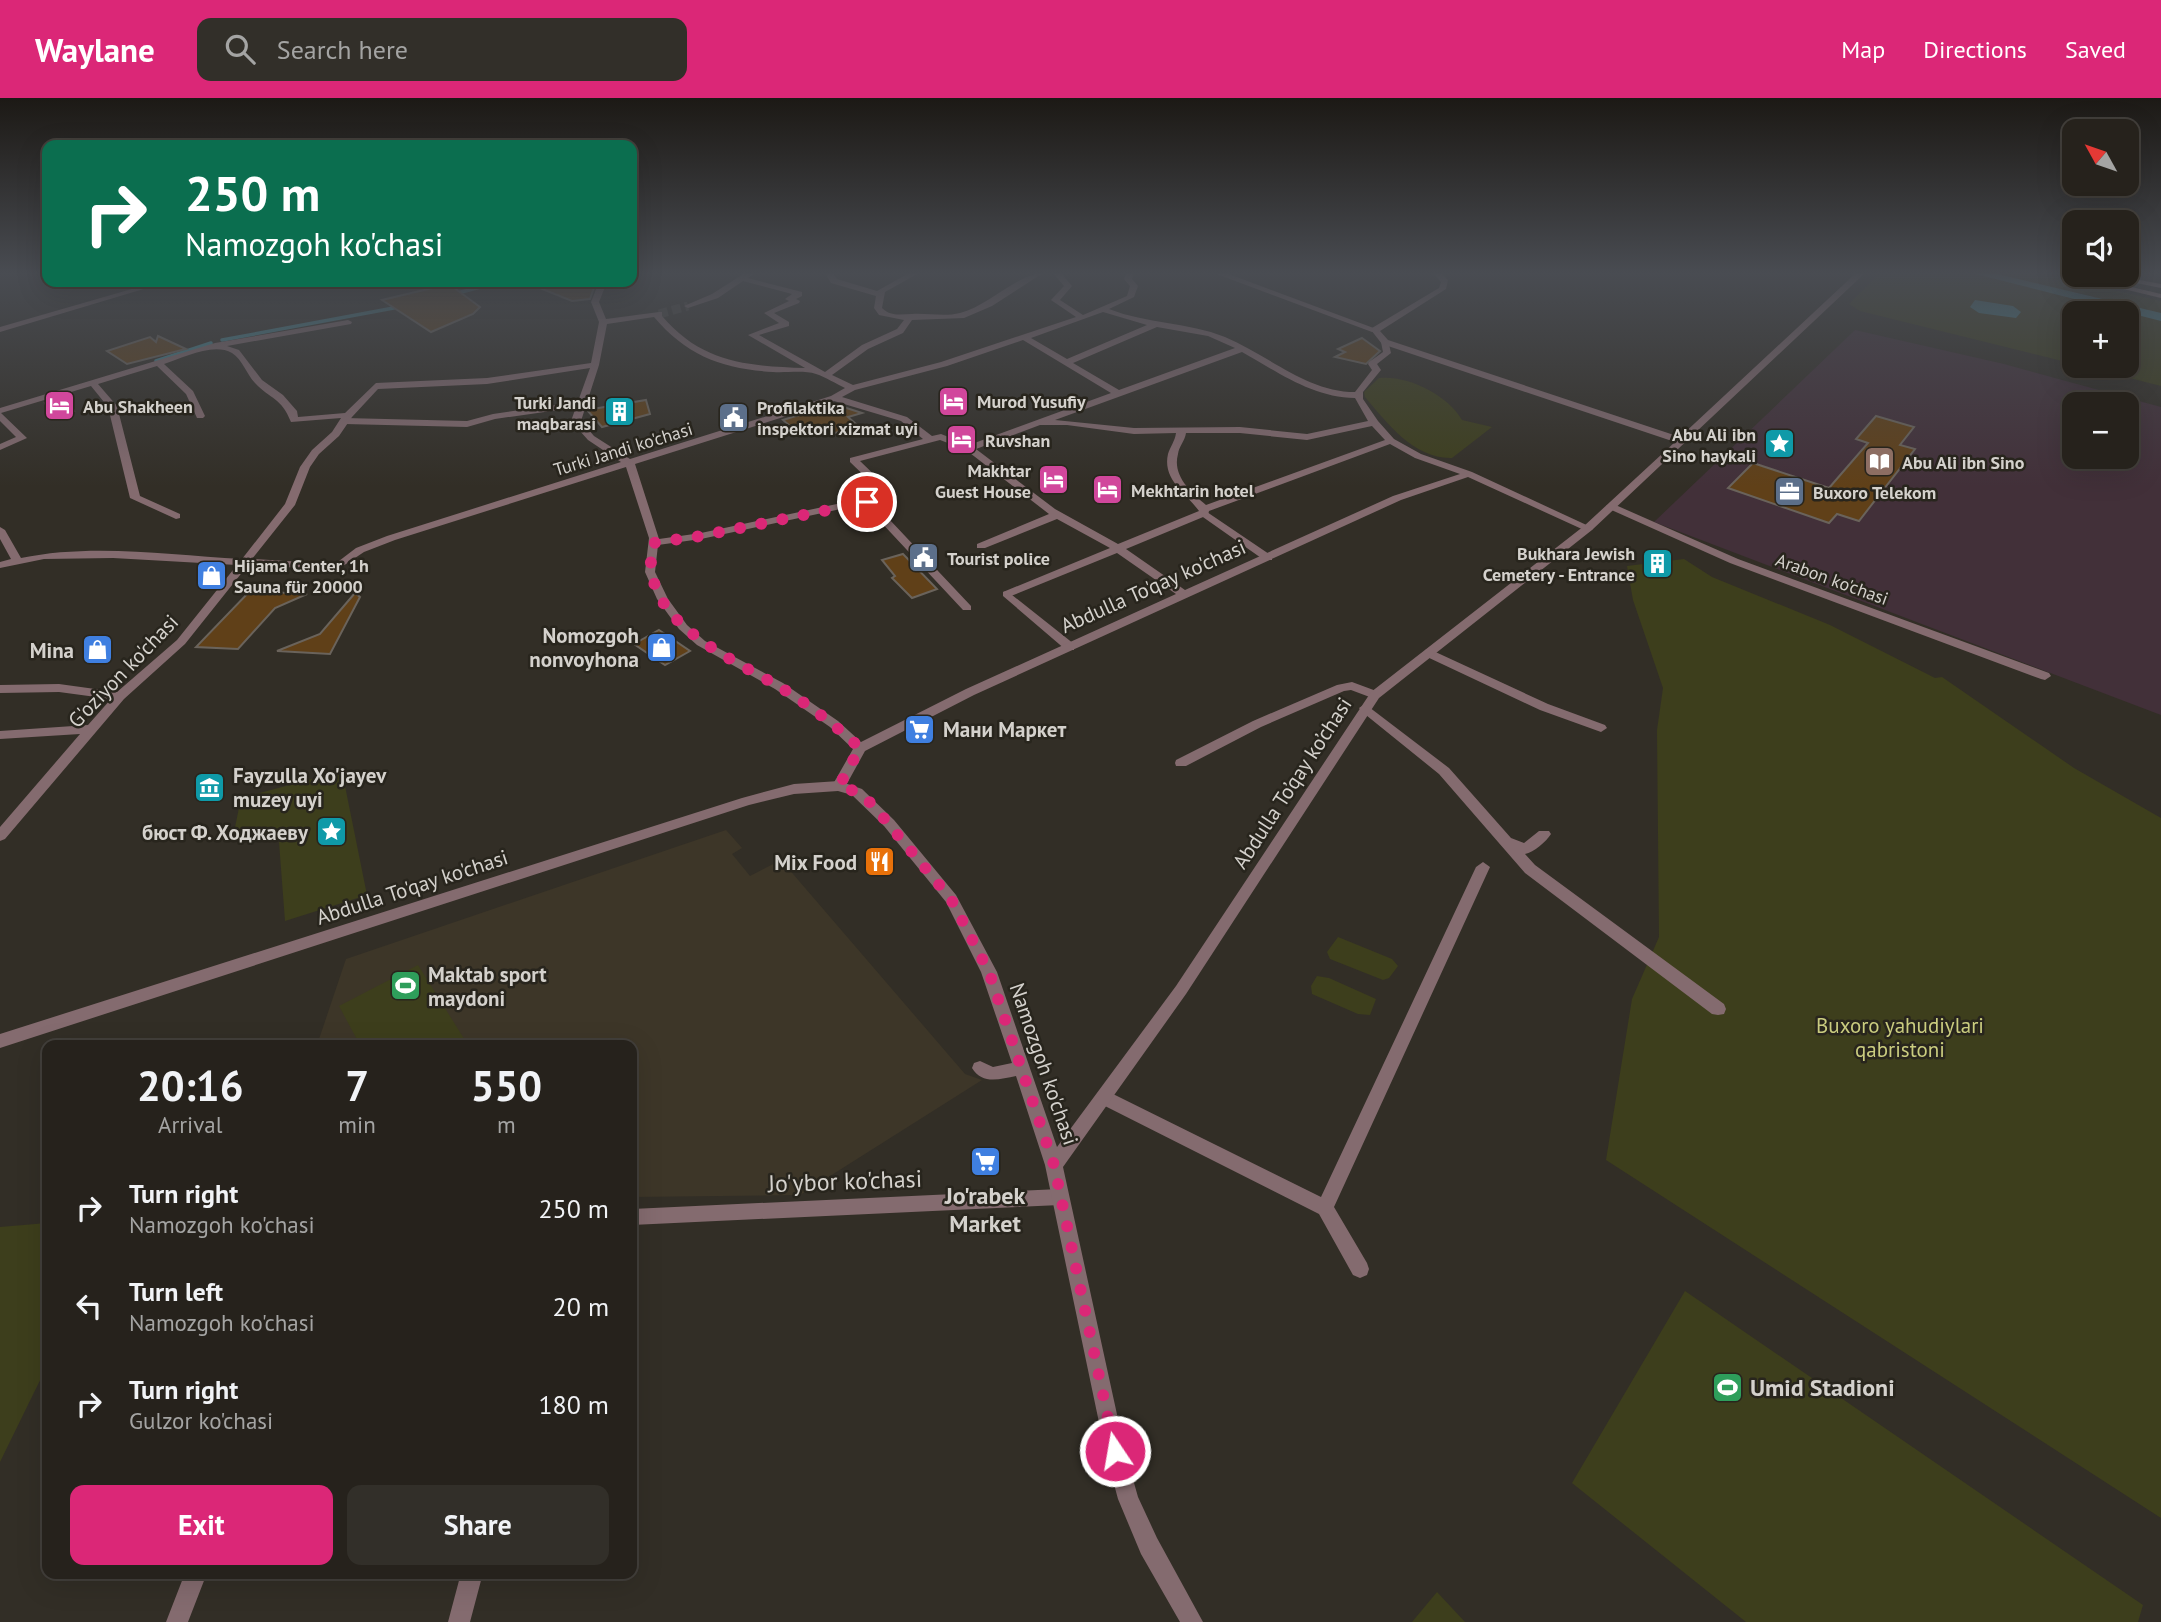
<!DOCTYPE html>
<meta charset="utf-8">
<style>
:root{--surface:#26221c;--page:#322f29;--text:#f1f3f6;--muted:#a4a4a3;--line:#423f3b;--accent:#db2777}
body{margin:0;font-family:"PT Sans",sans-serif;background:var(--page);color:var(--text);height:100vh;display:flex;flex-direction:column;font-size:26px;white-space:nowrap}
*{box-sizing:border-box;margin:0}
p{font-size:23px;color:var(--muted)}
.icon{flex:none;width:38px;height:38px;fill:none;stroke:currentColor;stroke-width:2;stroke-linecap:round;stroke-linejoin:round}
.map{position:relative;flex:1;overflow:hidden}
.drawer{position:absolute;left:42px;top:942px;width:595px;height:539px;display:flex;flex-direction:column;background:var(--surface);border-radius:14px;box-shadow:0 7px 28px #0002,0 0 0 2px var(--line)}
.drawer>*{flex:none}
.top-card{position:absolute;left:42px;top:42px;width:595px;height:147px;border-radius:14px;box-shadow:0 7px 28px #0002,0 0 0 2px var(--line);background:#0b6e4f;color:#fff;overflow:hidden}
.needle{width:46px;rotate:310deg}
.tools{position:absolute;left:2062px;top:21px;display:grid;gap:14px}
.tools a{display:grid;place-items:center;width:77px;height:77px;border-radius:14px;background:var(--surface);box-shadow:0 7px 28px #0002,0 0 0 2px var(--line);font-size:35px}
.pin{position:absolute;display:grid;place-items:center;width:60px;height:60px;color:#fff;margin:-30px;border:4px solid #fff;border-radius:50%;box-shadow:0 2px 7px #0007}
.me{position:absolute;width:77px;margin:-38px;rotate:348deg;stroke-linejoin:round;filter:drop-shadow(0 0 5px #0008)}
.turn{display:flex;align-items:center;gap:24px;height:147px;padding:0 28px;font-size:32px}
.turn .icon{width:91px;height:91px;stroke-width:2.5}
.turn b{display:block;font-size:49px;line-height:60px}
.eta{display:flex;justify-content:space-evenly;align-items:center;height:119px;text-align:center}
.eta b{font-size:42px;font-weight:600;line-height:49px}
.button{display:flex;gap:14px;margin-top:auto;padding:14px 28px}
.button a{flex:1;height:80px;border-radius:14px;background:var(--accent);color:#fff;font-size:28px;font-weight:600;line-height:80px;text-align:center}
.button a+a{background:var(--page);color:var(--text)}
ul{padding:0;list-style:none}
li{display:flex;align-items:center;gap:21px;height:98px;padding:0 28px}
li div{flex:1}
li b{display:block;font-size:26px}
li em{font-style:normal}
header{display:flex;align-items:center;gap:42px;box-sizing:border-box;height:98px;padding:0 35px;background:var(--accent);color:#fff}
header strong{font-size:33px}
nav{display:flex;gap:38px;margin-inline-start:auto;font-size:24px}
.search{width:490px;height:63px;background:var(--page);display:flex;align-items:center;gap:18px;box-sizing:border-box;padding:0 24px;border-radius:14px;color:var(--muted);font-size:26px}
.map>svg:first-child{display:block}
</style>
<header>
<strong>Waylane</strong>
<div class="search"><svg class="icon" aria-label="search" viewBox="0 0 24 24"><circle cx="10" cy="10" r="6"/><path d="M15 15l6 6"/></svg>Search here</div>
<nav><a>Map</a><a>Directions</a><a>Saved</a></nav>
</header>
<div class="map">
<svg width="2161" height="1524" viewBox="0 0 2161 1524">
<rect width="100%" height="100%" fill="#322e26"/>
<path fill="#423039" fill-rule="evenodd" d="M1855,232L2004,266L2161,309V617L1654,424ZM2074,306H2126V359H2074Z"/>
<path fill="#3d3628" d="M726,732L742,750L732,756L750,778L781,762L965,976L982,982L800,1097L632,1099V947H317L346,861Z"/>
<path fill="#3d3e1c" d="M1880,175H2040L2161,203V288L2082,268H2126V215H2074V266L1860,213L1849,206Z
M1379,280C1408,277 1448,297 1462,322L1492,329L1452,360C1414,361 1387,325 1365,299L1364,294Z
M1684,461L1712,479L1830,527L1935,580L1942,579L2074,670L2161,720V1420L1606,1062L1632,901L1659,839L1657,632L1663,590L1633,502L1627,468Z
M342,673L367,797L285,823L278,731L232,744L241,700Z
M1338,839L1392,861L1398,868L1389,880L1383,882L1330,861L1327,854Z
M418,867L468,947H360L339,908Z
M1317,878L1329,880L1376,901L1370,917L1358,916L1312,896L1311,888Z
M47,1125V1268L0,1364V1129Z
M1685,1193L2143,1507L2138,1524H1746L1572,1385Z
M1437,1494L1465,1524H1412Z"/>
<path fill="#448793" d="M1975,202L2013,208L2021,214L2016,220L1979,215L1970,209Z"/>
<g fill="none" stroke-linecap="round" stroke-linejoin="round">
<path stroke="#448793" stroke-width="3.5" d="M454,196L499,184
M222,242L399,209
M156,263L211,245"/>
<path fill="#448793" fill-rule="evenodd" d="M1972,175H1993L2161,215V223Z"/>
</g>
<path fill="#604018" stroke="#6a635b" stroke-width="2" d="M525,184H596L590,201L572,203Z
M449,186L480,209L473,216L431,234L382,202Z
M158,238L186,251L127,266L107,253L150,239L156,244Z
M1362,240L1380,253L1366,266L1335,259L1345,254L1338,251Z
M68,298L74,313L52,319L45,305Z
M646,302L650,316L602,329L587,312Z
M834,306L862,315L848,319L857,327L830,337L818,329L797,334L783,322Z
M1876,318L1914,329L1900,347L1915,351L1859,423L1837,416L1829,425L1728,390L1753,365L1829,390L1868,345L1856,341Z
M903,456L937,491L912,500L892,480L895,478L882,462Z
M250,493L307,496L275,510L238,551L196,549Z
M355,495L360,499L330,556L277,553L320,536Z
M659,532L690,553L665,567L634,546Z"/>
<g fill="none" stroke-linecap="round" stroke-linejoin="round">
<path stroke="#4a463f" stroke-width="9" stroke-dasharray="9 4.5" stroke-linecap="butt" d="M659,216L688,208"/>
<path fill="#846b6f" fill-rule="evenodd" d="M583,303L586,304V308L495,321L467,329L345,326L340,323L345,320L467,323L493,316Z
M1204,412L1272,458V462H1264L1200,417V413Z
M1007,493L1074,546V552H1066L1003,498V494Z"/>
<path fill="#846b6f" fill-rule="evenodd" d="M745,175H755L748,180L802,194V198L796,201L800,203L799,205L774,215L789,224V228L759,237L825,274L862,247L897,231L904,222L879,217L874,210L876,198L831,185L825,175H833L837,181L877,193L909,175H919L885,194L882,210C891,219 901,216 912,216C927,215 945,219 960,215C987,209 1019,175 1043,175L992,208L964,220L912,222L903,235L868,251L832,277L853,287L941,264L1076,219L1051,202L1064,188L1053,175H1061L1072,188L1060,202L1083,217L1127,198L1130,188L1124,181L1126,175H1134L1132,181L1138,188L1134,199L1109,211C1147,226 1188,224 1225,239C1268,257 1307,294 1355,294L1372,272L1368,266L1369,264L1383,254L1381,244L1388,242L1391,255L1377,266L1381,272L1363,294V301L1378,323L1394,341L1421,356L1472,374L1593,430L1592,432H1584L1468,379L1401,402L974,597L865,653L844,691L839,693L832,688L853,651L830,629L775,591L697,547L679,531L657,501L645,474L649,440L626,369L395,442L364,454L337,472L248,467L185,546L124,601L5,741L0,743V729L80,636L0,641V633L88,627L111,601L59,594L0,595V587L59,586L117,594L177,542L237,467L113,460L44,461L0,470V464L11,461L0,441V429L5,432L21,460C92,445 170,457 242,461L285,406L300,369L312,352L332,334L341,320L291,324C281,299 271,302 255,285C247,277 242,261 232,255C213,244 183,260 164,266L193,293L205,318L203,320H197L186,296L157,268L98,286L117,308L140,398L180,416V420L176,421L130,400L108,309L91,288L1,315L27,340L0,352V346L16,339L0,323V310L215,245L348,222L352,224L351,226L227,248L239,252L262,282L283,297L297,313L298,319L345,315L376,285L487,280L591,265L599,224L591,204L599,184H607L599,204L606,221L659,214H662V218C702,265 747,268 805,270L748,237L779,225L764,215L789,203L785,201L792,196L743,183L718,200L688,210L684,208L712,196ZM1103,214L1147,227L1067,261L1031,240ZM654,219C687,258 723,271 773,274C786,275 804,272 816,276C826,279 836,286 845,290L831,298L630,361L594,338L581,323L599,267L607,226ZM1157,229L1208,238L1235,250L1119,292L1073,265ZM1023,242L1111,295L969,347L941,336L932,338L907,319L842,299L855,292L947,268ZM1242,254C1276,273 1313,300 1355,300L1368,323L1307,336L1240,329L1134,330L1055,322ZM590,270L571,323L588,342L621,364L387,438L356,450L335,466L252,461L295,407L310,369L319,356L339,338L352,319L378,291L487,286ZM834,303L901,323L923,341L850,360V364L878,391L879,397L701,435L659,441L635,366ZM1040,327H1067L1134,336L1176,335C1175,343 1170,349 1168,356C1162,382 1187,396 1199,413L1118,446L1055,411L976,351ZM1372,328L1385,342L1206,407C1191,394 1172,378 1178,356C1179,348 1185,343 1186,335H1240L1307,342ZM940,342L966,352L1049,416L977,446V450H985L1057,421L1110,450L1003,494V498H1011L1117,455L1176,496L966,591L861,644L838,623L783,585L705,543L687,527L668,501L655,474L658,447L701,441L864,406L963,512H971V508L873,404L888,401V390L860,363ZM1390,346L1415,360L1460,376L1393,398L1185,492L1126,451L1208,417L1209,413Z
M1214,175H1226L1379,232L1372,234Z
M156,184H167L0,234V229Z
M1611,405L1738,461L2049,575L2051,578L2045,582L2041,581L1730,465L1607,410L1606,408Z
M1429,551L1548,606L1605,627L1607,630L1601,634L1540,612L1425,558V552Z
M1352,584L1379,594L1381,597L1375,601L1351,592L1344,593L1261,629L1186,668H1176L1175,665L1176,662L1253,623L1337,587Z
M1365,606L1449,670L1511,740L1524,745L1539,733H1549L1551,736C1546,744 1534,754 1525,756L1535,767L1724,906L1726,911L1724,916L1718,917L1712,916L1525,775L1439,676L1361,613L1359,610Z
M1483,764L1490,769L1334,1109L1367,1165L1369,1171L1367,1177L1360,1180L1353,1177L1319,1116L1099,1005L1097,1000L1099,995L1105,993L1111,995L1321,1099L1476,769Z
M1060,1091L1066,1093L1069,1099L1066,1105L1060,1107L632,1127V1111Z
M185,1475H207L188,1524H166Z
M461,1475H483L470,1524H448Z"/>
<path fill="#846b6f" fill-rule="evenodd" d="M1433,175H1441L1448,182L1446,191L1380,233L1388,242L1680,339L1856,175H1865L1592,432L1379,600L1186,896L1063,1069L1125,1353L1138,1399L1157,1440L1203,1524H1180L1141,1456L1118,1401L1105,1353L1045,1067L1016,978C1000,981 982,987 972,970L974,965L980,963L993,969L1012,965L981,874L946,804L884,728L852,697L838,693L794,696L749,707L0,950V936L742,700L794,686L839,683L862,691L894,722L956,797L997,874L1057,1049L1176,888L1371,594L1584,428L1675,344L1382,246L1371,232L1372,230L1439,190L1441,184Z"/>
<path fill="#b38d93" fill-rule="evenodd" d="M2057,175H2072L2161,196V200Z
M2112,177L2161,186V190L2112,180Z"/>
</g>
<linearGradient id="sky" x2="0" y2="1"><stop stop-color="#1c1915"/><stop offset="0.45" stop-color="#494c52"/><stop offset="1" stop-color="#494c52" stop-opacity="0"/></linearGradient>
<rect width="2161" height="389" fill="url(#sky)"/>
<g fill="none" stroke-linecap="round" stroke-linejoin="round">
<path stroke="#db2777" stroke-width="12" stroke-dasharray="0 21.6" d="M867,404L701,438L653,445C636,521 726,557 778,588C807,605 835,627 860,650L839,688L857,694L872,706L951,801L989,874L1054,1067L1115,1353"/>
</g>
<defs>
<symbol id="hotel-square" viewBox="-11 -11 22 22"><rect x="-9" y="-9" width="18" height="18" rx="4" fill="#d1479c" stroke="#28251d"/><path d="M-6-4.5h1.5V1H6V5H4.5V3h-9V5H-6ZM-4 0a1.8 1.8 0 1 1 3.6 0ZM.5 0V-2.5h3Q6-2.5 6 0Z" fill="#fff"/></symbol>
<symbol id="building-square" viewBox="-11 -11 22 22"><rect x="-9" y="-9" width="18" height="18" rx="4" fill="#0f9aa8" stroke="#28251d"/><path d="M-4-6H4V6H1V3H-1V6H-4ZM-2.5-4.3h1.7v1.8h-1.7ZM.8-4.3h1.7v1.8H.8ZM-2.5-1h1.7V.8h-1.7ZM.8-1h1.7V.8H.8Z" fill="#fff"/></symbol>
<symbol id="civic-square" viewBox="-11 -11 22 22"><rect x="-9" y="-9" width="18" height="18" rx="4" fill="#5c6f8a" stroke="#28251d"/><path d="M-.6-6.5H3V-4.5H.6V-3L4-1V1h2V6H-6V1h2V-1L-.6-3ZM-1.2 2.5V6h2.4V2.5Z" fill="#fff"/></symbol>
<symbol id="sight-square" viewBox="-11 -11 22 22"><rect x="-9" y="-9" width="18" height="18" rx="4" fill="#0f9aa8" stroke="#28251d"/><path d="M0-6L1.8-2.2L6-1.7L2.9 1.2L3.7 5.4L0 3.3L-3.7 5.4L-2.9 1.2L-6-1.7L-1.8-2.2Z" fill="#fff"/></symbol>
<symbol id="library-square" viewBox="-11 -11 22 22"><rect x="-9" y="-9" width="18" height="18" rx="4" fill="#8d6e63" stroke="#28251d"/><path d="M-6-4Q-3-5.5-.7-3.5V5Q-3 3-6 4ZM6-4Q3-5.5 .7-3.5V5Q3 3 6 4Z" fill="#fff"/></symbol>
<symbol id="office-square" viewBox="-11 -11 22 22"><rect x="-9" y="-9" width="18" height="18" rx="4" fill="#5c6f8a" stroke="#28251d"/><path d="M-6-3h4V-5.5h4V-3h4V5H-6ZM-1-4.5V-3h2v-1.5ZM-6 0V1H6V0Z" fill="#fff"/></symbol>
<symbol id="shop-square" viewBox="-11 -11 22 22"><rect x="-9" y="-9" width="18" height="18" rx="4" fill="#3f7fe0" stroke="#28251d"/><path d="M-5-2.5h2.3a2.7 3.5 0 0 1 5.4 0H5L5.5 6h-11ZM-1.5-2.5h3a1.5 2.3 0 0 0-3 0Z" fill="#fff"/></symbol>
<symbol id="supermarket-square" viewBox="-11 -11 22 22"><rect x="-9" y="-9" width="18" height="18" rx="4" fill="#3f7fe0" stroke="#28251d"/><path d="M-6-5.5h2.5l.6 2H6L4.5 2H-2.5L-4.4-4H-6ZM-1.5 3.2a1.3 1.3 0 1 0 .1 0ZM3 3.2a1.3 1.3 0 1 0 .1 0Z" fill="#fff"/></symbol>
<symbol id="museum-square" viewBox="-11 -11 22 22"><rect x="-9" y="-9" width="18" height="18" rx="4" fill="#0f9aa8" stroke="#28251d"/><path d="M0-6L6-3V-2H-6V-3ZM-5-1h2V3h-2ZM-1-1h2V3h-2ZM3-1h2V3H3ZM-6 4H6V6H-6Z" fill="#fff"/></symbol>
<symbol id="restaurant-square" viewBox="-11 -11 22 22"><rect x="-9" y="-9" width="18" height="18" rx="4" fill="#e8710a" stroke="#28251d"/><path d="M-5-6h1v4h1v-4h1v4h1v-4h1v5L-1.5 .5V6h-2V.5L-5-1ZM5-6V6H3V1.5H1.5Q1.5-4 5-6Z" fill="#fff"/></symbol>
<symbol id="stadium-square" viewBox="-11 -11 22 22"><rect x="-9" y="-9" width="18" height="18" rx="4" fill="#2e9e5b" stroke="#28251d"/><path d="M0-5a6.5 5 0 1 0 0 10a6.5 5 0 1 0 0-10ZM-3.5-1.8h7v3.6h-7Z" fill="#fff"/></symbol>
</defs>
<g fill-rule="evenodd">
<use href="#hotel-square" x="936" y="286" width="35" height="35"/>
<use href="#hotel-square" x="42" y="290" width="35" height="35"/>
<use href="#building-square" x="602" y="296" width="35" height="35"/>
<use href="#civic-square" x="716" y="302" width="35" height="35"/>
<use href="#hotel-square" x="944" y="324" width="35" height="35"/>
<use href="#sight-square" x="1762" y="328" width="35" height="35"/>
<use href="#library-square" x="1862" y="346" width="35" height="35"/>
<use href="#hotel-square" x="1036" y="364" width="35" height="35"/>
<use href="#hotel-square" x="1090" y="374" width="35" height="35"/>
<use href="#office-square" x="1772" y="376" width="35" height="35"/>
<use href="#civic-square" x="906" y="442" width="35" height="35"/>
<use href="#building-square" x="1640" y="448" width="35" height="35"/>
<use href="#shop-square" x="194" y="460" width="35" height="35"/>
<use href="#shop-square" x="644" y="532" width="35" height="35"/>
<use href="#shop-square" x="80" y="534" width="35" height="35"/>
<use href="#supermarket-square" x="902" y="614" width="35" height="35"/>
<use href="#museum-square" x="192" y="672" width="35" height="35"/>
<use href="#sight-square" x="314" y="716" width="35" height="35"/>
<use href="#restaurant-square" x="862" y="746" width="35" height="35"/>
<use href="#stadium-square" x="388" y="870" width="35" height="35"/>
<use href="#supermarket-square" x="968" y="1046" width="35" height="35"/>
<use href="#stadium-square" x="1710" y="1272" width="35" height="35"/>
</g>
<g text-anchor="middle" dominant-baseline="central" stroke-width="5" stroke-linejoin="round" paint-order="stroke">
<g font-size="18" font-weight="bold" fill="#d4d1cc" stroke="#28251d" text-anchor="start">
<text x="977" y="303">Murod Yusufiy</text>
<text x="596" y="304" text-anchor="end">Turki Jandi<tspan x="596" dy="21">maqbarasi</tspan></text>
<text x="83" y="308">Abu Shakheen</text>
<text x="757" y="309">Profilaktika<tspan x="757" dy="21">inspektori xizmat uyi</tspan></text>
<text x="1756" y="336" text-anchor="end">Abu Ali ibn<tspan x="1756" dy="21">Sino haykali</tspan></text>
<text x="985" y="342">Ruvshan</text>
<text x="1902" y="364">Abu Ali ibn Sino</text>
<text x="1031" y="372" text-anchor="end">Makhtar<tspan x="1031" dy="21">Guest House</tspan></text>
<text x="1131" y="392">Mekhtarin hotel</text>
<text x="1813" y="394">Buxoro Telekom</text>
<text x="1635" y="455" text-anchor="end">Bukhara Jewish<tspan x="1635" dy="21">Cemetery - Entrance</tspan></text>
<text x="947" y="460">Tourist police</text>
<text x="234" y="467">Hijama Center, 1h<tspan x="234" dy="21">Sauna für 20000</tspan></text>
</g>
<g font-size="18" fill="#d4d1cc" stroke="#28251d">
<text transform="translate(623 351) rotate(-17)">Turki Jandi ko'chasi</text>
<text transform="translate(1832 481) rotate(20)">Arabon ko'chasi</text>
</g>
<g font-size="21" fill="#d4d1cc" stroke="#28251d">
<text transform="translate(1153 488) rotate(-24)">Abdulla To'qay ko'chasi</text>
<text transform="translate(123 573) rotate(-46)">G'oziyon ko'chasi</text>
<text transform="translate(1292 685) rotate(-57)">Abdulla To’qay ko’chasi</text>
<text transform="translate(412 789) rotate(-18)">Abdulla To'qay ko'chasi</text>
<text transform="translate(1044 966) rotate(71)">Namozgoh ko'chasi</text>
</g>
<g font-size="21" font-weight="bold" fill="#d4d1cc" stroke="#28251d" text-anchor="end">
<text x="639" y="537">Nomozgoh<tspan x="639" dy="24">nonvoyhona</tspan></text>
<text x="74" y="552">Mina</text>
<text x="943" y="631" text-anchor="start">Мани Маркет</text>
<text x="233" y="677" text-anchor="start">Fayzulla Xo'jayev<tspan x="233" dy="24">muzey uyi</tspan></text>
<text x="308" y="734">бюст Ф. Ходжаеву</text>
<text x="857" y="764">Mix Food</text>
<text x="428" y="876" text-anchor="start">Maktab sport<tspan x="428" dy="24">maydoni</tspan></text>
</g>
<g font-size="21" fill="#cacc7f" stroke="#28251d">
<text x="1900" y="927">Buxoro yahudiylari<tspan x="1900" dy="24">qabristoni</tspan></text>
</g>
<g font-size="24" fill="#d4d1cc" stroke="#28251d">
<text transform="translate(845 1083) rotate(-2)">Jo'ybor ko'chasi</text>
</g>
<g font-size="24" font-weight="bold" fill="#d4d1cc" stroke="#28251d">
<text x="985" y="1097">Jo'rabek<tspan x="985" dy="28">Market</tspan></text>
<text x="1750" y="1289" text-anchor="start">Umid Stadioni</text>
</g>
</g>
</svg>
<div class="tools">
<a><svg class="needle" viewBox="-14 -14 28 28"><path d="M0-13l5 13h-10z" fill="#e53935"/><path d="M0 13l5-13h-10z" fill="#a4a4a3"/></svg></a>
<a><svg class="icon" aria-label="sound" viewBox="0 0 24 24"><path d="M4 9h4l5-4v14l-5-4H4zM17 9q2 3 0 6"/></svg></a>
<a>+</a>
<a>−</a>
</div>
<div class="pin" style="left:867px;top:404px;background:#d93025"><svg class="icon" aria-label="arrive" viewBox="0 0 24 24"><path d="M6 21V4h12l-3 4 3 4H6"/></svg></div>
<svg class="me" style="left:1115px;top:1353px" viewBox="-20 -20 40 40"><circle r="17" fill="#db2777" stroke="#fff" stroke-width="3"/><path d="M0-11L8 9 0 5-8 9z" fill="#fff"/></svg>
<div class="top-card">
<div class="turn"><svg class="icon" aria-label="right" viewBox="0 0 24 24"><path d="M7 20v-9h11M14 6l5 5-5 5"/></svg><div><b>250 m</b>Namozgoh ko'chasi</div></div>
</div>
<section class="drawer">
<div class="eta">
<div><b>20:16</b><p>Arrival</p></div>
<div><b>7</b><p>min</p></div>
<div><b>550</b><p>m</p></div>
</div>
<ul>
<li><svg class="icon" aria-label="right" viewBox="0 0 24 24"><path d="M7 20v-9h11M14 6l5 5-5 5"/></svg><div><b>Turn right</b><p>Namozgoh ko'chasi</p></div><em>250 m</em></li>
<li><svg class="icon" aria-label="left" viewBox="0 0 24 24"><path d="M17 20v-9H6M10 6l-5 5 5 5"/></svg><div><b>Turn left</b><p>Namozgoh ko'chasi</p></div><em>20 m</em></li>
<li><svg class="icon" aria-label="right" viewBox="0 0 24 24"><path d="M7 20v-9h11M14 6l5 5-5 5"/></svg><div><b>Turn right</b><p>Gulzor ko'chasi</p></div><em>180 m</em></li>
</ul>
<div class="button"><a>Exit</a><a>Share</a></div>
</section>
</div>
